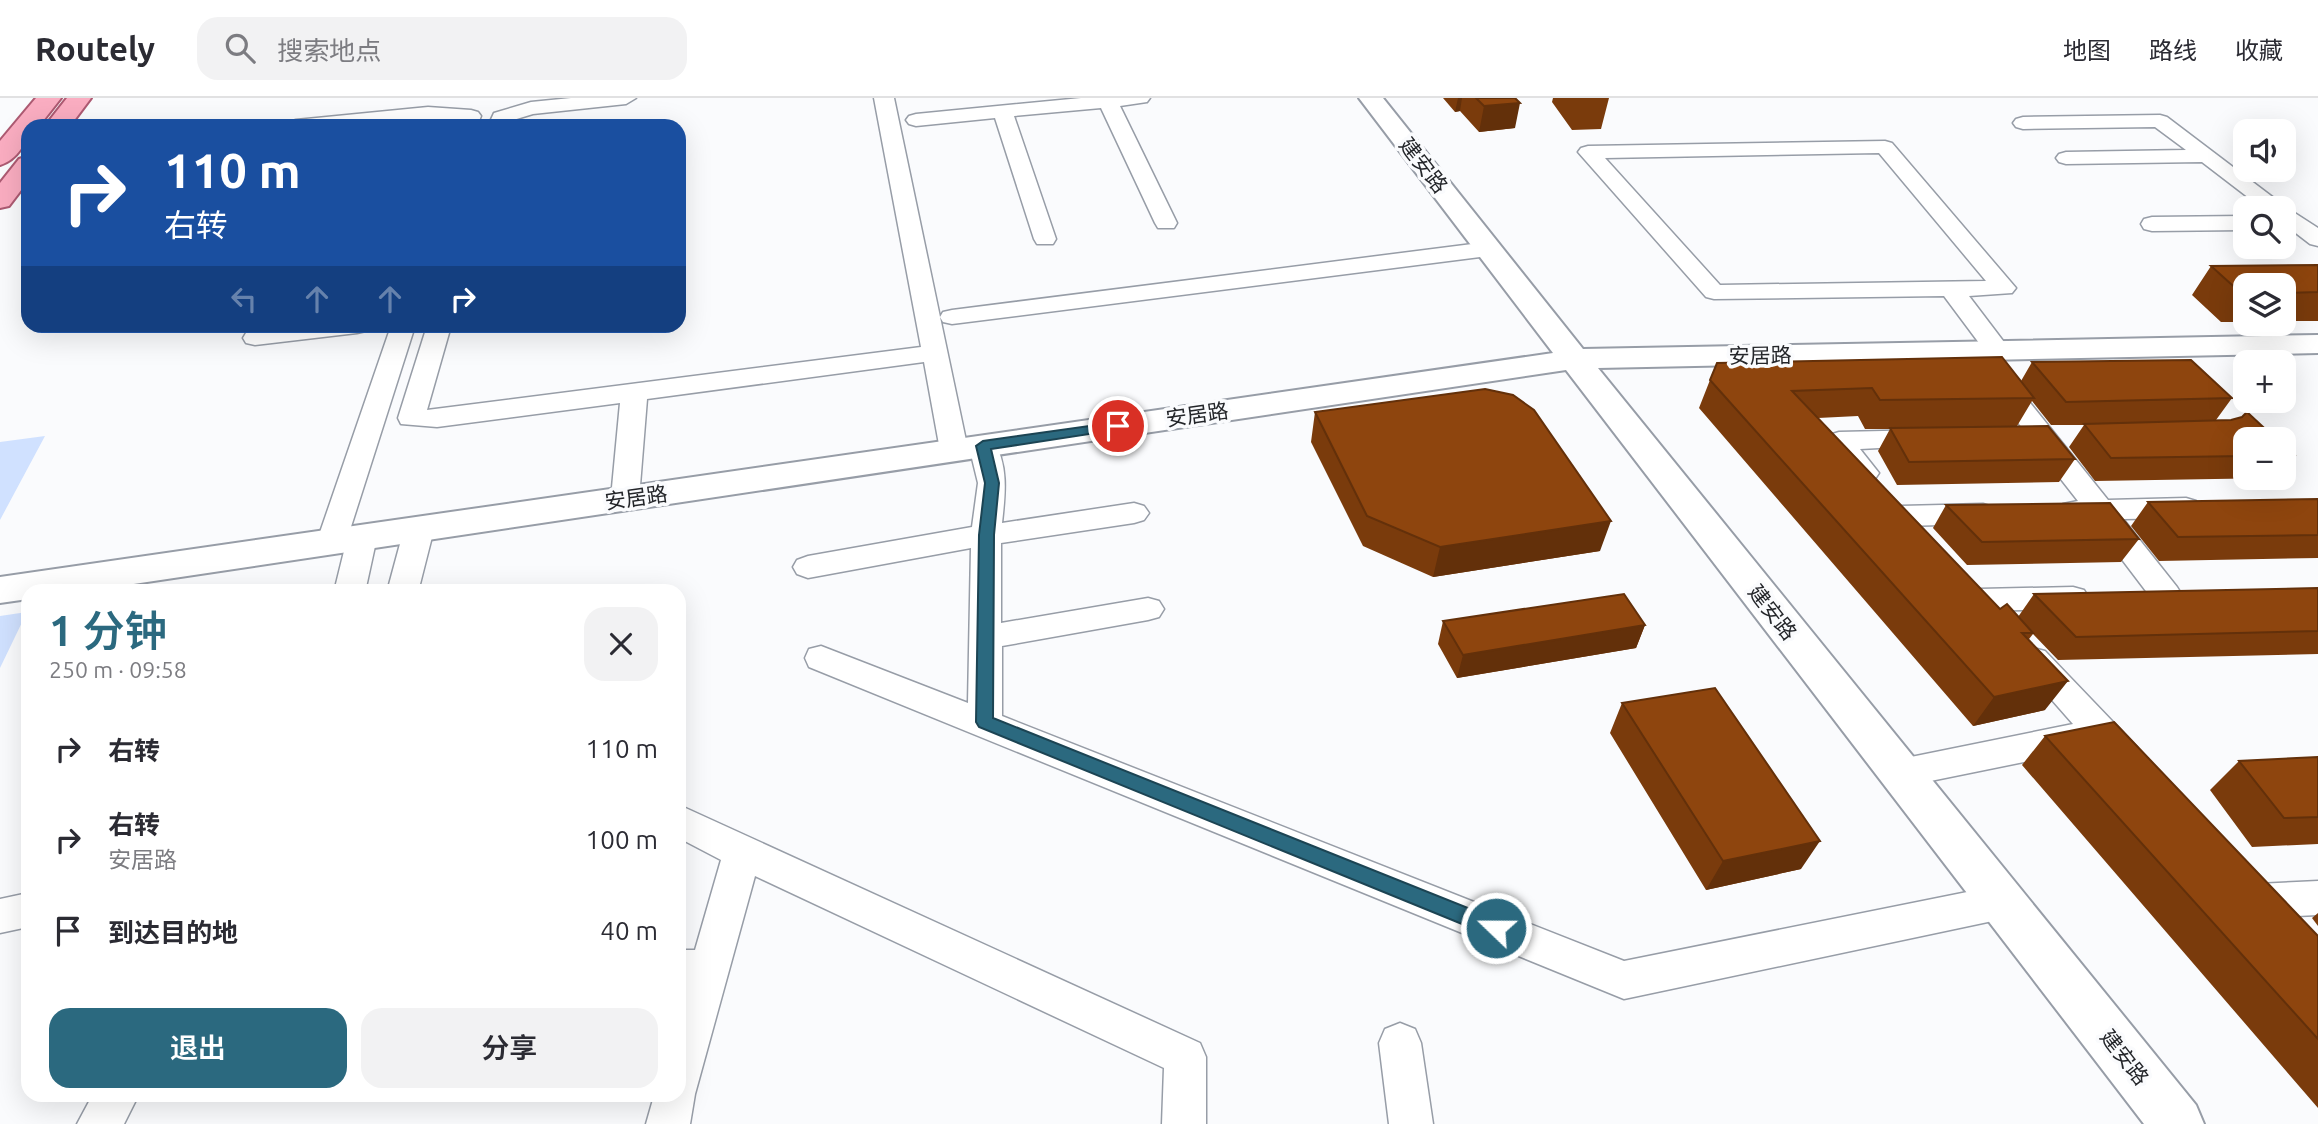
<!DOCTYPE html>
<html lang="zh">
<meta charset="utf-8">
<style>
:root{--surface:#fff;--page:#f2f2f3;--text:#2b2b33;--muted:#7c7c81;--line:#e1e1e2;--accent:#2b697f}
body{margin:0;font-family:Ubuntu,"Noto Sans SC",sans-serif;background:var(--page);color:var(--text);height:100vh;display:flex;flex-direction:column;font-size:26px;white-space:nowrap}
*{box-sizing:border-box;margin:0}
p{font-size:23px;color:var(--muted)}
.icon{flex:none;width:38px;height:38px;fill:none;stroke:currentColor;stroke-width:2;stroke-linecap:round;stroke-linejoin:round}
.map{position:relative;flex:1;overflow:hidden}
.side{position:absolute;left:21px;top:486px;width:665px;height:518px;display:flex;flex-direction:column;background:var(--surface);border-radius:21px;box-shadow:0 7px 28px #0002}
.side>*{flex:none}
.hud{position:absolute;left:21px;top:21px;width:665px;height:214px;border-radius:21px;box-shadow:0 7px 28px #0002;background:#1a4fa0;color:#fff;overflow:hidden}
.fabs{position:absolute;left:2233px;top:21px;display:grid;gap:14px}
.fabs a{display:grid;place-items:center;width:63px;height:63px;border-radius:14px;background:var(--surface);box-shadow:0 7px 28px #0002;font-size:35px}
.pin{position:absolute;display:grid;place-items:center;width:60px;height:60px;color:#fff;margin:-30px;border:4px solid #fff;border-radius:50%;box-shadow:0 2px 7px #0007}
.me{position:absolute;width:77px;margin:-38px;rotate:292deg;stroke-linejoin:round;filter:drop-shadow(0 0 5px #0008)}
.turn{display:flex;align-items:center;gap:24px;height:147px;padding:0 28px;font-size:32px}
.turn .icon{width:91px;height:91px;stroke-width:2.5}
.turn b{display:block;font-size:49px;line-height:60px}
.lanes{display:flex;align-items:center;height:66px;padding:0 28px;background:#0003;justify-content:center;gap:35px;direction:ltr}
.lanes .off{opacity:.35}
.round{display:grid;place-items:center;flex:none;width:74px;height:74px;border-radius:21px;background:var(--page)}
.headline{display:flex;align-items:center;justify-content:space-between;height:119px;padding:0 28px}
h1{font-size:42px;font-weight:600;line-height:52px;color:var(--accent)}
.action{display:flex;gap:14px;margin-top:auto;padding:14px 28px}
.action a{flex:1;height:80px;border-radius:21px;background:var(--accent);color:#fff;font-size:28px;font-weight:600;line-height:80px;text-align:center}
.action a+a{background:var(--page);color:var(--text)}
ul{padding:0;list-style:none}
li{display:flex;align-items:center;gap:21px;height:91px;padding:0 28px}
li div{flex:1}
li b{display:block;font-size:26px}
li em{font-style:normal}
header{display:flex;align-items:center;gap:42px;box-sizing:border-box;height:98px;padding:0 35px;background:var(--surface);border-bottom:2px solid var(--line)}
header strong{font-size:33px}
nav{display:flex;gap:38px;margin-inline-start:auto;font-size:24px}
.search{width:490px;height:63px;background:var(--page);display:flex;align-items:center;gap:18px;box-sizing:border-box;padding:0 24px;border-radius:21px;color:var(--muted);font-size:26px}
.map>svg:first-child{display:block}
</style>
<header>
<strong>Routely</strong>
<div class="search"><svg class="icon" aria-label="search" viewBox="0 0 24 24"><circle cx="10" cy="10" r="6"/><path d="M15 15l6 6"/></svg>搜索地点</div>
<nav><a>地图</a><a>路线</a><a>收藏</a></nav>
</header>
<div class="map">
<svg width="2318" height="1026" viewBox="0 0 2318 1026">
<rect width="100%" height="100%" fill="#fafbfd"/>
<path fill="#d0e1ff" d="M45,338L0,422V344Z
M27,514L0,570V518Z"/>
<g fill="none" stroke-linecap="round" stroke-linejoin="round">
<defs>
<path id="minor" d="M571,0H636L626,6L533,16L510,23L508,28H488L494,15L531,4Z
M874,0H894L940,219L943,214L952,212L1488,144L1496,146L1499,151L1496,156L1488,158L952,226L943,224L940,219L968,352L964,358L954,361L944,358L940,352L924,264L647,301L639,400L635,407L625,409L615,407L611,400L620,305L437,329L401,326L398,320L427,228H451L427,312L921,249Z
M1081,0H1150L1147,4L1120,8L1177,125L1174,130H1158L1155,125L1101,10L1014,18L1056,141L1053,146H1037L1034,141L995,20L916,28L909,26L906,22L909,18L916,16Z
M428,9L471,12L478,14L481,18L477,28H457L459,23L428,21L356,28H286L289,24L296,22Z
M2160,17L2167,19L2287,110L2318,130V148L2310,146L2284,126V110H2262L2202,64L2066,66L2059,64L2056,60L2059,56L2066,54L2186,52L2155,29L2023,31L2016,29L2013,25L2016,21L2023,19Z
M1885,43L1892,45L2016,190L2012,195L1969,198L2010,252L2006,257L1997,260L1988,257L1944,198L1714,201L1706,199L1578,54L1581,50L1588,48ZM1879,55L1986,183L1720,187L1605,60Z
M2245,118V132L2152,133L2144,131L2141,126L2144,121L2152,119Z
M298,228H369L366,233L357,235L255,247L246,245L243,240L246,235Z
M391,228H415L349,435L351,432L362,429L373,432L377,439L365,494H334L346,445L343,450L332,453L321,450L317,443Z
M1998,274L2007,276L2108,402L2186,400L2196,403L2201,410L2196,417L2186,420L2123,421L2177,489L2182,497L2177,505L2166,508L2155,505L2092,422L2063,420L2058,413L2063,406L2078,403L2035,348L2004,346L2000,340L2004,334L2023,331L1985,282L1989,276Z
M1927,332L1937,335L1941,341L1937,347L1860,351L1879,375L1875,381C1851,388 1837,361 1825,343L1829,337L1839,334Z
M983,339L993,342C1009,367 1005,397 1002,425L1134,405L1144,408L1149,415L1144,422L1134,425L1001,445V525L1148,500L1159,503L1164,511L1159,519L1148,522L1002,548V618L1624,863L2002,787L2016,792L2021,804L2016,816L2002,821L1624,901L809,569L805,560L809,551L821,548L968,605L971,450L808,480L797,476L793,469L797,462L808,458L972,429L978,385L969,348L973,342Z
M1983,406L1993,409L1998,416L1993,423L1983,426L1901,428L1891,425L1886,418L1891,411L1901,408Z
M419,421L429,424L434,431L418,494H387L404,431L409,424Z
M2073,489L2084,492L2089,500L2084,508L2073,511L1980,513L1969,510L1964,502L1969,494L1980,491Z
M2033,550L2045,553L2137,649L2142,659L2137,669C2113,677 2107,663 2092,646L2078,653L1901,689L1888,685L1883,675L1888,665L1901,661L2073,626L2017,562L2021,553Z
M679,707L1200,945L1206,959V1026H1162L1164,970L755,778L695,996L690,1026H646L654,998H679V910L685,888H679V852H695L721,762L679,740Z
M2318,783V817L2257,820L2243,815L2238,803L2243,791L2257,786Z
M28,795V829L0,835V801Z
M1400,925L1415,931L1421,945L1433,1026H1389L1379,945L1385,931Z
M92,998H138L124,1026H77Z"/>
<path id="tertiary" d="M1359,0H1383L1583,251L2318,237V255L1598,270L2196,1007L2204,1026H2144L1566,272L80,494H28V501L0,505V479L1553,255Z"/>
<path id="primary" d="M36,0H61L39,28H28C28,44 17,62 0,67V43Z
M67,0H91L70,28H45Z
M28,58V83L9,108L0,110V85L19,61Z"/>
</defs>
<use href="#minor" stroke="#979da7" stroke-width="3"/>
<use href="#tertiary" stroke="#979da7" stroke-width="4"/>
<use href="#primary" stroke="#ad5a72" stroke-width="4"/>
<use href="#minor" fill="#fff" fill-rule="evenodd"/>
<use href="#tertiary" fill="#fff" fill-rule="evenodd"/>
<use href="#primary" fill="#faadc1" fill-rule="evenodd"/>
</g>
<path fill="#7a3b0c" d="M1443,0H1515V30L1479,34L1460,13L1455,14Z
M1553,0H1609L1601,31L1572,32L1552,4Z
M2318,167V223H2284V187H2245V224H2221L2192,197L2211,168Z
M2032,264L2232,300L2216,322L2245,341V380H2275L2095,383L2069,349L2084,327H2051L2032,303L2017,328L2075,361L2059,384L1897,387L1878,353L1890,331H1865L1858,318L1818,320L2000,511L2018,519L2034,496L2318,490V556L2058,562L2033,536L2029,541L2045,612L1973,628L1699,310L1710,282L2021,283Z
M1315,314L1600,453L1433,479L1363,448L1311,344Z
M2284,348L2294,357L2284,369Z
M2318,401V460L2159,463L2131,428L2148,404Z
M1946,407L2139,441L2121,464L1967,467L1933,430Z
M1443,523L1645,527L1636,550L1457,580L1438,546Z
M1622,605L1801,771L1706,792L1610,635Z
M2045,638L2318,838V1010L2022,667Z
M2318,659V746L2252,749L2210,692L2239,663Z
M2318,815V828L2312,820Z"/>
<path fill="#63300a" d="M1458,0H1462L1460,13L1455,14Z
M1520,5L1515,30L1479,34L1484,8Z
M1611,423L1600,453L1433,479L1440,449Z
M1645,527L1636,550L1457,580L1463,557Z
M2068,583L2045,612L1973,628L1994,599Z
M1820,743L1801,771L1706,792L1723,763Z"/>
<path fill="#8e450e" stroke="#63300a" stroke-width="2" d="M1476,0H1515L1520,5L1484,8Z
M2318,167V194L2284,195V187H2245V195H2241L2211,168Z
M2002,259L2034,300L1880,302L1872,290L1792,293L2000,511L2007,506L2033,535H2022L2068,583L1994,599L1710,282L1717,265Z
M2191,262L2232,300L2066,304L2032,264Z
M1485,291L1513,297L1534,312L1611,423L1440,449L1367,418L1315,314Z
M2247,314L2276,341H2245V358L2111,360L2084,326L2231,322L2242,319Z
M2048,328L2075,361L1909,364L1890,330Z
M2284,348L2294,357H2284Z
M2318,401V437L2178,439L2148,404Z
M2110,405L2139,441L1982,444L1946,407Z
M2318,490V533L2076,539L2034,496Z
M1624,496L1645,527L1463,557L1443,523Z
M1715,590L1820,743L1723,763L1622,605Z
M2114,624L2318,838V941L2045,638Z
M2318,659V719L2284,720L2239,663Z"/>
<path fill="#2b697f" stroke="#1c4453" stroke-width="2" d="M1118,324L1122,325V331L991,351L999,385L994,437L993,620L1503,824L1506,830L1503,837L1496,839L1489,837L979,629L976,624L979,437L985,385L976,348L983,343Z"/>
<g text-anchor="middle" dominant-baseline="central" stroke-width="7" stroke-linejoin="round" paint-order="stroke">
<g font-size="21" fill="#24262a" stroke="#fafbfd">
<text transform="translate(1424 67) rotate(52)">建安路</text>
<text transform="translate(1760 257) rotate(-1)">安居路</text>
<text transform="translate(1197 316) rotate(-8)">安居路</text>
<text transform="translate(636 399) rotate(-8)">安居路</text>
<text transform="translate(1773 514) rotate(52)">建安路</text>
<text transform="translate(2125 959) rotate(52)">建安路</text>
</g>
</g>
</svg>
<div class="fabs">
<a><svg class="icon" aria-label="sound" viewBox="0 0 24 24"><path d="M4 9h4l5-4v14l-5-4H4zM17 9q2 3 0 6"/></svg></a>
<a><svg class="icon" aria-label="search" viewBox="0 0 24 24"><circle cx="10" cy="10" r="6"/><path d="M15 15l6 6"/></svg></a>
<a><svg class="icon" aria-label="layers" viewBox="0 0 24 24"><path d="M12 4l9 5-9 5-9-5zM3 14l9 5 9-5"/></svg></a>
<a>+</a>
<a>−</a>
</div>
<div class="pin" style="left:1118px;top:328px;background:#d93025"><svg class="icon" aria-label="arrive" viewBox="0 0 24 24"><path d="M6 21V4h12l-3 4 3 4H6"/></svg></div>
<svg class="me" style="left:1496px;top:830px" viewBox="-20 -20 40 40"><circle r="17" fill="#2b697f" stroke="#fff" stroke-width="3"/><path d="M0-11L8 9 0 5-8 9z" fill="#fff"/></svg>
<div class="hud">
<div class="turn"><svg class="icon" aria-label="right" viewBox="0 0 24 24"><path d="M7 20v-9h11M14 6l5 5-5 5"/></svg><div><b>110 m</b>右转</div></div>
<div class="lanes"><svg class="icon off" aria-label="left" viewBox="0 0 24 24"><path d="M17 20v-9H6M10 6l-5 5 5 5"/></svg><svg class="icon off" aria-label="ahead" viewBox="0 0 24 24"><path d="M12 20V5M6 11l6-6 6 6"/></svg><svg class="icon off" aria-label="ahead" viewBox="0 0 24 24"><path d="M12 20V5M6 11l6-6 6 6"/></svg><svg class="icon" aria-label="right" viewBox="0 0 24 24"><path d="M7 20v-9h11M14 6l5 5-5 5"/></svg></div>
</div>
<section class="side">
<div class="headline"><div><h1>1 分钟</h1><p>250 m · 09:58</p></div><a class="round"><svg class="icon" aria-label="close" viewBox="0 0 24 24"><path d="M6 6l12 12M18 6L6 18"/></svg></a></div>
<ul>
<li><svg class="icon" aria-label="right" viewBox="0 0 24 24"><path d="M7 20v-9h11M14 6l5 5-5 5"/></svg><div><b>右转</b></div><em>110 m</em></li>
<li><svg class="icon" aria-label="right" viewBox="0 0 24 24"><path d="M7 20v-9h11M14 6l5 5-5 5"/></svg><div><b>右转</b><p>安居路</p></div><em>100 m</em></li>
<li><svg class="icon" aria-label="arrive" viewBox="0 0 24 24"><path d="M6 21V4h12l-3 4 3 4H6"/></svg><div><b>到达目的地</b></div><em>40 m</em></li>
</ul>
<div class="action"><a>退出</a><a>分享</a></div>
</section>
</div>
